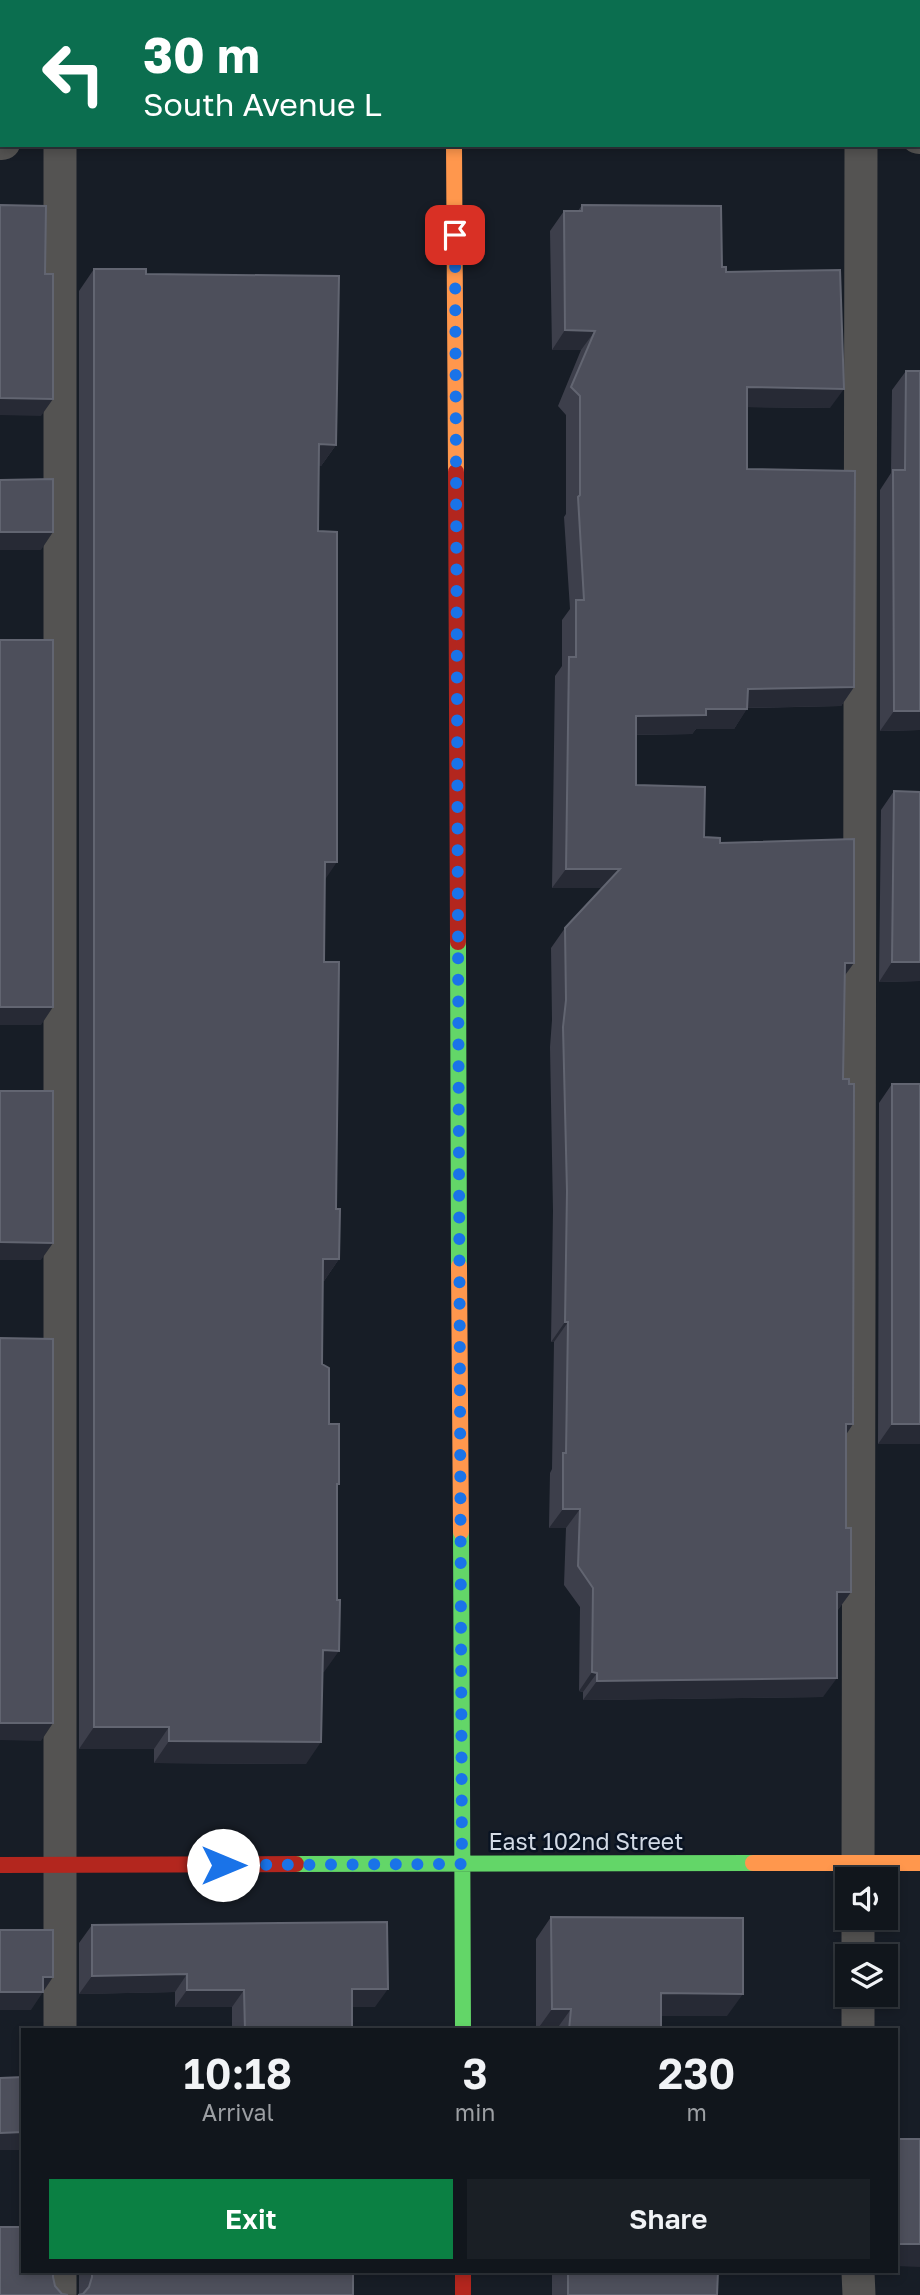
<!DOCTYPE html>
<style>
:root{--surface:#11161c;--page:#1a1f25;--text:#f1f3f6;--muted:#9c9fa3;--line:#30353b;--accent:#0b8043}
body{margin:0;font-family:"Golos Text",sans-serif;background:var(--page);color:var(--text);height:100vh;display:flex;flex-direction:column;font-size:26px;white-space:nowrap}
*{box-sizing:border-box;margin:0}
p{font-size:23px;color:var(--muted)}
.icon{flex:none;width:38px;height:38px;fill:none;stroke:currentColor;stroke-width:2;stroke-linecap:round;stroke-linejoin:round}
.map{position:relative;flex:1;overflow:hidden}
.details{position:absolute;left:21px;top:2028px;width:877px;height:245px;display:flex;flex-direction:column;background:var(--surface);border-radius:0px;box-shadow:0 4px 10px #0003,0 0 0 2px var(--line)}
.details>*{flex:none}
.top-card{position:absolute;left:0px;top:0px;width:920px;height:147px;box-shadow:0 4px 10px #0003,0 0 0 2px var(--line);background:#0b6e4f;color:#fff;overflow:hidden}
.buttons{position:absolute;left:835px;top:1867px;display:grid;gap:14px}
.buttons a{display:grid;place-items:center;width:63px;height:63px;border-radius:0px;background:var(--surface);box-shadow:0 4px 10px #0003,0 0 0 2px var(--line);font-size:35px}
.pin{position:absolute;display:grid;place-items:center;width:60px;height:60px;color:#fff;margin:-30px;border-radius:14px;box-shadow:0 4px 10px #0006}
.me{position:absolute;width:77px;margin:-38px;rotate:90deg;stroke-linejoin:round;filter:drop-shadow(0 0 5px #0008)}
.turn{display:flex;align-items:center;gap:24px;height:147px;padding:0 28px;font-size:32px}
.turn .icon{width:91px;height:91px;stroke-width:2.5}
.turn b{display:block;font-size:49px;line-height:60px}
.eta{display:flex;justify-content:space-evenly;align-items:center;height:119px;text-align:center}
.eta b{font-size:42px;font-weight:600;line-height:49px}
.action{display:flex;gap:14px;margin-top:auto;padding:14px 28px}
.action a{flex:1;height:80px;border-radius:0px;background:var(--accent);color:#fff;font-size:28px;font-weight:600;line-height:80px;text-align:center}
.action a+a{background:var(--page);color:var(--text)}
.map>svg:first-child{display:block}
</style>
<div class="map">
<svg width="920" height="2295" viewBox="0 0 920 2295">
<rect width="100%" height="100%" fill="#171d26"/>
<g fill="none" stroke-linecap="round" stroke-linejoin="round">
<path stroke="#545352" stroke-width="33" d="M860,0V2
M60,145V2030
M858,1880L861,145
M858,1918V1956
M858,1995V2030
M60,2272V2295
M858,2272L859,2295"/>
<path stroke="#545352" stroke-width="38" d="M919,135H920
M0,141H2"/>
<path stroke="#63d668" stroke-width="16" d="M455,0V2
M458,942L459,1266
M461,1532L463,2030
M296,1864L753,1863"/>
<path stroke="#ff974d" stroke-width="16" d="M454,145L456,472
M459,1266L461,1532
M753,1863H920"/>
<path stroke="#b3261e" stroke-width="16" d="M456,472L458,942
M0,1865L296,1864
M463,2272V2295"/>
</g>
<path fill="#3d3f4b" d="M0,0L74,1L386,0L385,2H2V59H0Z
M582,205L722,267L830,408L747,407V469L854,687L841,706L747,708L734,729H696L692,734L636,735V785L704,837L720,843L844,976L843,1079L846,1528L851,1592L837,1611L823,1697L583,1700V1692L579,1691L580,1607L564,1585L566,1528H549L550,1473L552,1469L554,1342H551L553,1211L550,1047L552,1020L551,948L565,928L602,888H552L555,676L562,666V620L570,609L564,517L566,514V415L558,406L581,350H552L550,231L564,211H578Z
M94,269L146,274L336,445L321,466H319L318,531L325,879L324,962L336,1209L339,1259L324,1281H323L322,1364L337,1487L324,1672H322L306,1764L154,1763V1749H79V291Z
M906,371L920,730L880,731V490L891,473L892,390Z
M894,791L920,981L879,982L881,810Z
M892,1084L920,1444H878L879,1103Z
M551,1917L727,2016H661V2030H536V1939Z
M92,1925L375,2007H352V2030H232V2007H175V1992L79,1994V1943Z
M79,2272H353L79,2295Z
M552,2272H718L717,2295H552Z"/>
<path fill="#272a35" d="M154,0H277L276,2H153Z
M306,0H386L385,2H304Z
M0,38H2V59H0Z
M565,330L595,331L581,350H552Z
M747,387L844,389L830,408L733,407Z
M0,398L53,399L41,416L0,415Z
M319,444L336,445L321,466H304Z
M0,532H53L41,550H0Z
M854,687L841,706L734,708L748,689Z
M706,709H747L734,729H696L692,734L622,735L636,716Z
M894,711H920V730L880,731Z
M325,862H337L322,884Z
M566,869H620L606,888H552Z
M892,962H920V981L879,982Z
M845,963H854L840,982Z
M0,1007H53L41,1025H0Z
M0,1242L53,1243L41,1260H0Z
M323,1259H339L324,1281H308Z
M565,1322H568L554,1342H551Z
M846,1424H853L840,1444Z
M892,1424H920V1444H878Z
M563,1509H580L566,1528H549Z
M837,1592H851L837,1611Z
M323,1650L339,1651L324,1672H308Z
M592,1672L597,1673L583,1692L579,1691Z
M837,1678L823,1697L583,1700L597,1681Z
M0,1723H53L41,1741L0,1740Z
M94,1727H169L154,1749H79Z
M169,1741L321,1742L306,1764L154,1763Z
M187,1974L175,1992L79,1994L92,1976Z
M43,1977H53L31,2010H0V1992Z
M352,1989H388L375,2007H339Z
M187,1990H244L232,2007H175Z
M661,1993L743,1994L727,2016H645Z
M552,2009H571L556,2030H537Z
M23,2132V2150H0V2133Z
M896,2244H920V2267L896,2266Z"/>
<path fill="#4d4f5b" stroke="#626571" stroke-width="2" d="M0,0H160V2H2V38H0Z
M293,0H306L304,2H295Z
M0,205L46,206L45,274H53V399L0,398Z
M582,205L721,206L722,267H726V272L840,270L844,389L747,387V469L855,471L854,687L748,689L747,709H706V715L636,716V785L705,787L704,837L720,838V843L854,839V963H845L843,1079H849V1084H854L853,1424H846V1528H851V1592H837V1678L597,1681V1673L592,1672L593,1588L578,1566L580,1509H563V1453H566L568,1322H565L567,1191L563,1027L566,1000L565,928L620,869H566L569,657H576V600H584L578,497L580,495V396L571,387L595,331L565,330L564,211H582Z
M94,269H146V274L339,276L336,445L319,444L318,531L337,532V862H325L324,962H339L336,1209H340L339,1259H323L322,1364L329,1368V1424H339V1484H337V1600H340L339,1651L323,1650L321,1742L169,1741V1727H94Z
M906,371H920V711H894L893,470H905Z
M53,479V532H0V480Z
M0,640H53V1007H0Z
M894,791L920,792V962H892Z
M892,1084H920V1424H892Z
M0,1091H53V1243L0,1242Z
M0,1338L53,1339V1723H0Z
M551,1917L743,1918V1994L661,1993V2030H569L571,2009H552Z
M387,1922L388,1989H352V2030H245L244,1990H187V1974L92,1976V1925Z
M0,1930H53V1977H43V1992H0Z
M23,2077V2132L0,2133V2078Z
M896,2139H920V2244H896Z
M0,2227H23V2272H53V2277L55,2286L62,2294L68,2295H0Z
M92,2272H353V2295H78L83,2294L89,2287L92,2277Z
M568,2272H718L717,2295H568Z"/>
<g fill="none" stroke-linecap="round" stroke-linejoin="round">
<path stroke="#1a73e8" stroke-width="12" stroke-dasharray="0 21.6" d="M223,1865L462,1864L455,235"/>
</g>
<g text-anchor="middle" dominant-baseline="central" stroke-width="5" stroke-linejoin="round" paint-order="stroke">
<g font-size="23" fill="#d3dae5" stroke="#091322">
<text x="586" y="1841">East 102nd Street</text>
</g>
</g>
</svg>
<div class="buttons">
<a><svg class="icon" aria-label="sound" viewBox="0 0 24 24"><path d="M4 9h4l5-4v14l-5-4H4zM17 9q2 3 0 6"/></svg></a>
<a><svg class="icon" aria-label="layers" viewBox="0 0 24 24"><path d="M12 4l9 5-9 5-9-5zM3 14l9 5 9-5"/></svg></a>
</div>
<div class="pin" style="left:455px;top:235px;background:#d93025"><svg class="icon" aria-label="arrive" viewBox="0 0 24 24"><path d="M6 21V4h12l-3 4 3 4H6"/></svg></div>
<svg class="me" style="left:223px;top:1865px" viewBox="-20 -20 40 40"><circle r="19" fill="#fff"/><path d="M0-13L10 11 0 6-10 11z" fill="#1a73e8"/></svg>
<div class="top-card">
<div class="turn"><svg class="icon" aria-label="left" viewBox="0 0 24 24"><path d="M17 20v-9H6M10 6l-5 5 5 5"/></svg><div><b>30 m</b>South Avenue L</div></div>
</div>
<section class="details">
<div class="eta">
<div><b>10:18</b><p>Arrival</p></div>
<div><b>3</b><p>min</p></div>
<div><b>230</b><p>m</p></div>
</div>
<div class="action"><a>Exit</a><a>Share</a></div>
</section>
</div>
